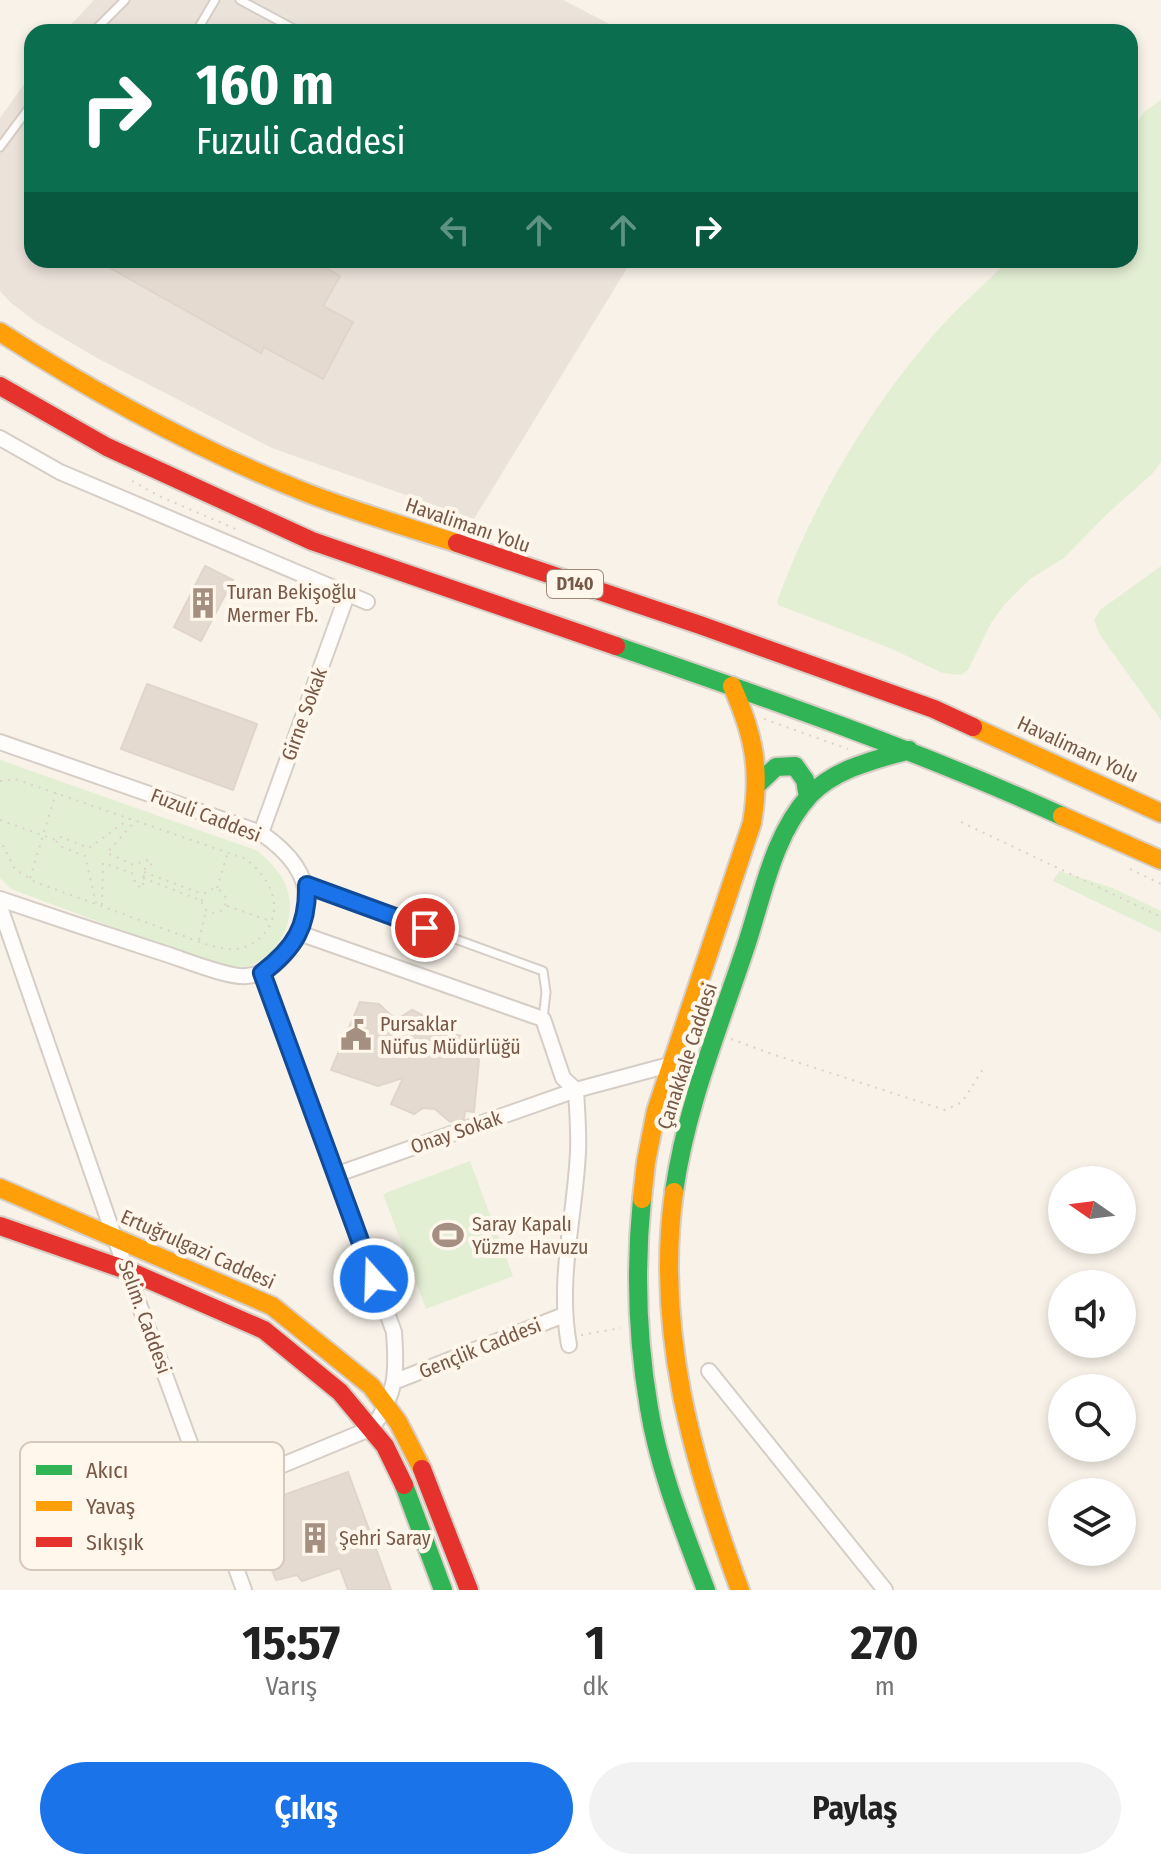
<!DOCTYPE html>
<html lang="tr">
<meta charset="utf-8">
<style>
:root{--surface:#fff;--page:#f2f2f2;--text:#222;--muted:#767676;--accent:#1a73e8}
body{margin:0;font-family:"Fira Sans Condensed",sans-serif;background:var(--page);color:var(--text);height:100vh;display:flex;flex-direction:column;font-size:30px;white-space:nowrap}
*{box-sizing:border-box;margin:0}
p{font-size:26px;color:var(--muted)}
.icon{flex:none;width:44px;height:44px;fill:none;stroke:currentColor;stroke-width:2;stroke-linecap:round;stroke-linejoin:round}
.map{position:relative;height:1590px;overflow:hidden}
.sheet{display:flex;flex-direction:column;background:var(--surface);flex:1}
.sheet>*{flex:none}
.hud{position:absolute;left:24px;top:24px;width:1114px;height:244px;border-radius:24px;box-shadow:0 4px 12px #0003;background:#0b6e4f;color:#fff;overflow:hidden}
.needle{width:52px;rotate:284deg}
.buttons{position:absolute;left:1048px;top:1166px;display:grid;gap:16px}
.buttons a{display:grid;place-items:center;width:88px;height:88px;border-radius:50%;background:var(--surface);box-shadow:0 4px 12px #0003;font-size:40px}
.pin{position:absolute;display:grid;place-items:center;width:68px;height:68px;color:#fff;margin:-34px;border:4px solid #fff;border-radius:50%;box-shadow:0 2px 8px #0007}
.me{position:absolute;width:88px;margin:-44px;rotate:340deg;stroke-linejoin:round;filter:drop-shadow(0 0 6px #0008)}
.turn{display:flex;align-items:center;gap:28px;height:168px;padding:0 40px;font-size:36px}
.turn .icon{width:104px;height:104px;stroke-width:2.5}
.turn b{display:block;font-size:56px;line-height:68px}
.lanes{display:flex;align-items:center;height:76px;padding:0 40px;background:#0003;justify-content:center;gap:40px;direction:ltr}
.lanes .off{opacity:.35}
.eta{display:flex;justify-content:space-evenly;align-items:center;height:136px;text-align:center}
.eta b{font-size:48px;font-weight:700;line-height:56px}
.primary-button{display:flex;gap:16px;margin-top:auto;padding:16px 40px}
.primary-button a{flex:1;height:92px;border-radius:48px;background:var(--accent);color:#fff;font-size:32px;font-weight:700;line-height:92px;text-align:center}
.primary-button a+a{background:var(--page);color:var(--text)}
.map>svg:first-child{display:block}
</style>
<div class="map">
<svg width="1161" height="1590" viewBox="0 0 1161 1590">
<rect width="100%" height="100%" fill="#f8f2e9"/>
<path fill="#ebe2da" d="M94,0H563L625,32H64Z
M32,73V260H632L474,519L272,448L97,358L36,322L10,302L0,291V118Z"/>
<path fill="#e3efd3" d="M1161,100V462L1152,474L1107,514L1064,558L1030,579L1004,605L991,623L968,670L961,675L942,673L890,648L778,605L777,602C812,505 867,411 935,333C958,307 985,284 1009,260H1130V132L1144,112Z
M1161,566V720L1100,635L1094,620L1100,610Z
M0,760L258,851C270,862 284,875 288,892C297,924 274,965 239,968C233,969 226,967 220,967L11,889L0,878Z
M1059,871L1113,888L1161,911V933L1053,881Z
M470,1161L513,1276L426,1309L383,1194Z"/>
<path fill="#e5dad0" stroke="#e1d5cb" stroke-width="2" d="M96,260H313L340,276L323,306L353,322L323,379L264,347L261,353Z
M205,566L233,580L201,641L174,627Z
M147,684L257,724L233,790L121,749Z
M360,1002L379,1004L396,1020L412,1010L433,1020L440,1031L465,1037L479,1060L474,1112L465,1111L464,1119L457,1122L449,1121L435,1109L423,1108L414,1114L391,1104L403,1078L378,1086L331,1070Z
M348,1472L391,1590H348L340,1568L302,1581L297,1575L276,1580L247,1508Z"/>
<g fill="none" stroke-linecap="round" stroke-linejoin="round">
<defs>
<path id="lane" d="M240,0L300,32
M93,32L125,0
M196,32L215,0
M0,147L32,104
M307,885L543,971L546,992L543,1019"/>
<path id="street" d="M0,438L60,472L367,602
M0,742L261,833C286,850 310,874 306,907C303,936 279,974 246,976C230,978 187,961 169,955C113,937 56,918 0,899
M261,833L347,595
M0,907L114,1236L244,1590
M299,933L543,1019L563,1078L576,1090L669,1065
M335,1175L576,1090C577,1110 579,1131 578,1152C575,1217 557,1279 569,1345
M709,1371L885,1590
M396,1381L564,1315
M210,1495L372,1428C397,1394 397,1372 394,1332L262,973"/>
<path id="fast" d="M616,646C767,698 917,750 1062,816
M758,784L776,767L795,766L805,780L808,797
M674,1192C686,1106 719,1028 746,946C763,895 773,835 810,795C836,768 875,760 909,750
M642,1199C635,1269 637,1338 649,1408C659,1470 684,1531 706,1590
M404,1485L443,1590"/>
<path id="slow" d="M0,332C97,395 199,450 307,493C356,512 407,527 457,543
M973,727L1161,813
M1062,816L1161,860
M0,1188L272,1306L371,1386L398,1422L422,1469
M674,1192C655,1331 692,1460 740,1590
M642,1199L646,1162L656,1111L752,823C761,770 754,735 732,686"/>
<path id="jam" d="M0,386L107,447L312,541L616,646
M457,543L700,625L934,709L973,727
M0,1226L129,1271L264,1330L340,1392L385,1446L404,1485
M422,1469L469,1590"/>
</defs>
<use href="#lane" stroke="#d6cec6" stroke-width="11"/>
<use href="#street" stroke="#d6cec6" stroke-width="18"/>
<use href="#fast" stroke="#d7cec6" stroke-width="22"/>
<use href="#slow" stroke="#d7cec6" stroke-width="22"/>
<use href="#jam" stroke="#d7cec6" stroke-width="22"/>
<path stroke="#dad2cb" stroke-width="2" stroke-dasharray="2 6" stroke-linecap="butt" d="M132,481L159,496L238,530
M764,719L848,749
M0,781L15,779L246,859C270,878 286,908 263,935C257,942 246,948 236,949C228,950 219,947 211,946L35,882L15,869L0,840
M0,820L56,840L61,837L89,848L129,819
M961,822L1161,917
M56,841L62,847L85,856L96,903
M1130,869L1161,884
M144,872L202,894
M30,878L56,793
M143,878L200,900
M217,888L228,852
M202 901a12 12 0 1 1 24 0a12 12 0 1 1-24 0Z
M102,905L103,863L132,873L136,885L143,888L144,869L150,867L152,862L146,860L134,865L107,853L136,820
M227,906L270,921
M199,940L206,911
M731,1039L769,1053L945,1110L962,1102L985,1066
M581,1335L621,1328"/>
<use href="#lane" stroke="#fefdfc" stroke-width="7"/>
<use href="#street" stroke="#fefdfc" stroke-width="14"/>
<use href="#fast" stroke="#30b455" stroke-width="18"/>
<use href="#slow" stroke="#ff9f0a" stroke-width="18"/>
<use href="#jam" stroke="#e5322d" stroke-width="18"/>
</g>
<g fill="none" stroke-linecap="round" stroke-linejoin="round">
<defs>
<path id="route" d="M374,1279L262,973C295,948 308,926 307,885L425,928"/>
</defs>
<use href="#route" stroke="#114b97" stroke-width="20"/>
<use href="#route" stroke="#1a73e8" stroke-width="14"/>
</g>
<defs>
<symbol id="building-bare" viewBox="-9 -9 18 18"><path d="M-4-6H4V6H1V3H-1V6H-4ZM-2.5-4.3h1.7v1.8h-1.7ZM.8-4.3h1.7v1.8H.8ZM-2.5-1h1.7V.8h-1.7ZM.8-1h1.7V.8H.8Z" fill="#a58f80" stroke="#fff7eb" stroke-width="2.5" paint-order="stroke"/></symbol>
<symbol id="civic-bare" viewBox="-9 -9 18 18"><path d="M-.6-6.5H3V-4.5H.6V-3L4-1V1h2V6H-6V1h2V-1L-.6-3ZM-1.2 2.5V6h2.4V2.5Z" fill="#a58f80" stroke="#fff7eb" stroke-width="2.5" paint-order="stroke"/></symbol>
<symbol id="stadium-bare" viewBox="-9 -9 18 18"><path d="M0-5a6.5 5 0 1 0 0 10a6.5 5 0 1 0 0-10ZM-3.5-1.8h7v3.6h-7Z" fill="#a58f80" stroke="#fff7eb" stroke-width="2.5" paint-order="stroke"/></symbol>
</defs>
<g fill-rule="evenodd">
<use href="#building-bare" x="181" y="581" width="44" height="44"/>
<use href="#civic-bare" x="334" y="1013" width="44" height="44"/>
<use href="#stadium-bare" x="426" y="1213" width="44" height="44"/>
<use href="#building-bare" x="293" y="1516" width="44" height="44"/>
</g>
<g text-anchor="middle" dominant-baseline="central" stroke-width="8" stroke-linejoin="round" paint-order="stroke">
<rect fill="#fff7eb" stroke="#a08878" stroke-width="2" x="547" y="570" width="56" height="28" rx="6"/>
<g font-size="18" font-weight="bold" fill="#785947">
<text x="575" y="584">D140</text>
</g>
<g font-size="20" fill="#785947" stroke="#fff7eb">
<text transform="translate(468 525) rotate(19)">Havalimanı Yolu</text>
<text transform="translate(304 714) rotate(-70)">Girne Sokak</text>
<text transform="translate(1078 749) rotate(25)">Havalimanı Yolu</text>
<text transform="translate(206 815) rotate(21)">Fuzuli Caddesi</text>
<text transform="translate(687 1056) rotate(-72)">Çanakkale Caddesi</text>
<text transform="translate(456 1132) rotate(-19)">Onay Sokak</text>
<text transform="translate(198 1249) rotate(24)">Ertuğrulgazi Caddesi</text>
<text transform="translate(145 1317) rotate(70)">Selim. Caddesi</text>
<text transform="translate(480 1348) rotate(-22)">Gençlik Caddesi</text>
</g>
<g font-size="20" fill="#785947" stroke="#fff7eb" text-anchor="start">
<text x="227" y="592">Turan Bekişoğlu<tspan x="227" dy="23">Mermer Fb.</tspan></text>
<text x="380" y="1024">Pursaklar<tspan x="380" dy="23">Nüfus Müdürlüğü</tspan></text>
<text x="472" y="1224">Saray Kapalı<tspan x="472" dy="23">Yüzme Havuzu</tspan></text>
<text x="339" y="1538">Şehri Saray</text>
</g>
</g>
<rect x="20" y="1442" width="264" height="128" rx="12" fill="#fff7eb" stroke="#d6c8ba" stroke-width="2"/>
<rect x="36" y="1465" width="36" height="10" fill="#30b455"/>
<rect x="36" y="1501" width="36" height="10" fill="#ff9f0a"/>
<rect x="36" y="1537" width="36" height="10" fill="#e5322d"/>
<g font-size="22" fill="#785947">
<text x="86" y="1478">Akıcı</text>
<text x="86" y="1514">Yavaş</text>
<text x="86" y="1550">Sıkışık</text>
</g>
</svg>
<div class="buttons">
<a><svg class="needle" viewBox="-14 -14 28 28"><path d="M0-13l5 13h-10z" fill="#e53935"/><path d="M0 13l5-13h-10z" fill="#767676"/></svg></a>
<a><svg class="icon" aria-label="sound" viewBox="0 0 24 24"><path d="M4 9h4l5-4v14l-5-4H4zM17 9q2 3 0 6"/></svg></a>
<a><svg class="icon" aria-label="search" viewBox="0 0 24 24"><circle cx="10" cy="10" r="6"/><path d="M15 15l6 6"/></svg></a>
<a><svg class="icon" aria-label="layers" viewBox="0 0 24 24"><path d="M12 4l9 5-9 5-9-5zM3 14l9 5 9-5"/></svg></a>
</div>
<div class="pin" style="left:425px;top:928px;background:#d93025"><svg class="icon" aria-label="arrive" viewBox="0 0 24 24"><path d="M6 21V4h12l-3 4 3 4H6"/></svg></div>
<svg class="me" style="left:374px;top:1279px" viewBox="-20 -20 40 40"><circle r="17" fill="#1a73e8" stroke="#fff" stroke-width="3"/><path d="M0-11L8 9 0 5-8 9z" fill="#fff"/></svg>
<div class="hud">
<div class="turn"><svg class="icon" aria-label="right" viewBox="0 0 24 24"><path d="M7 20v-9h11M14 6l5 5-5 5"/></svg><div><b>160 m</b>Fuzuli Caddesi</div></div>
<div class="lanes"><svg class="icon off" aria-label="left" viewBox="0 0 24 24"><path d="M17 20v-9H6M10 6l-5 5 5 5"/></svg><svg class="icon off" aria-label="ahead" viewBox="0 0 24 24"><path d="M12 20V5M6 11l6-6 6 6"/></svg><svg class="icon off" aria-label="ahead" viewBox="0 0 24 24"><path d="M12 20V5M6 11l6-6 6 6"/></svg><svg class="icon" aria-label="right" viewBox="0 0 24 24"><path d="M7 20v-9h11M14 6l5 5-5 5"/></svg></div>
</div>
</div>
<section class="sheet">
<div class="eta">
<div><b>15:57</b><p>Varış</p></div>
<div><b>1</b><p>dk</p></div>
<div><b>270</b><p>m</p></div>
</div>
<div class="primary-button"><a>Çıkış</a><a>Paylaş</a></div>
</section>
